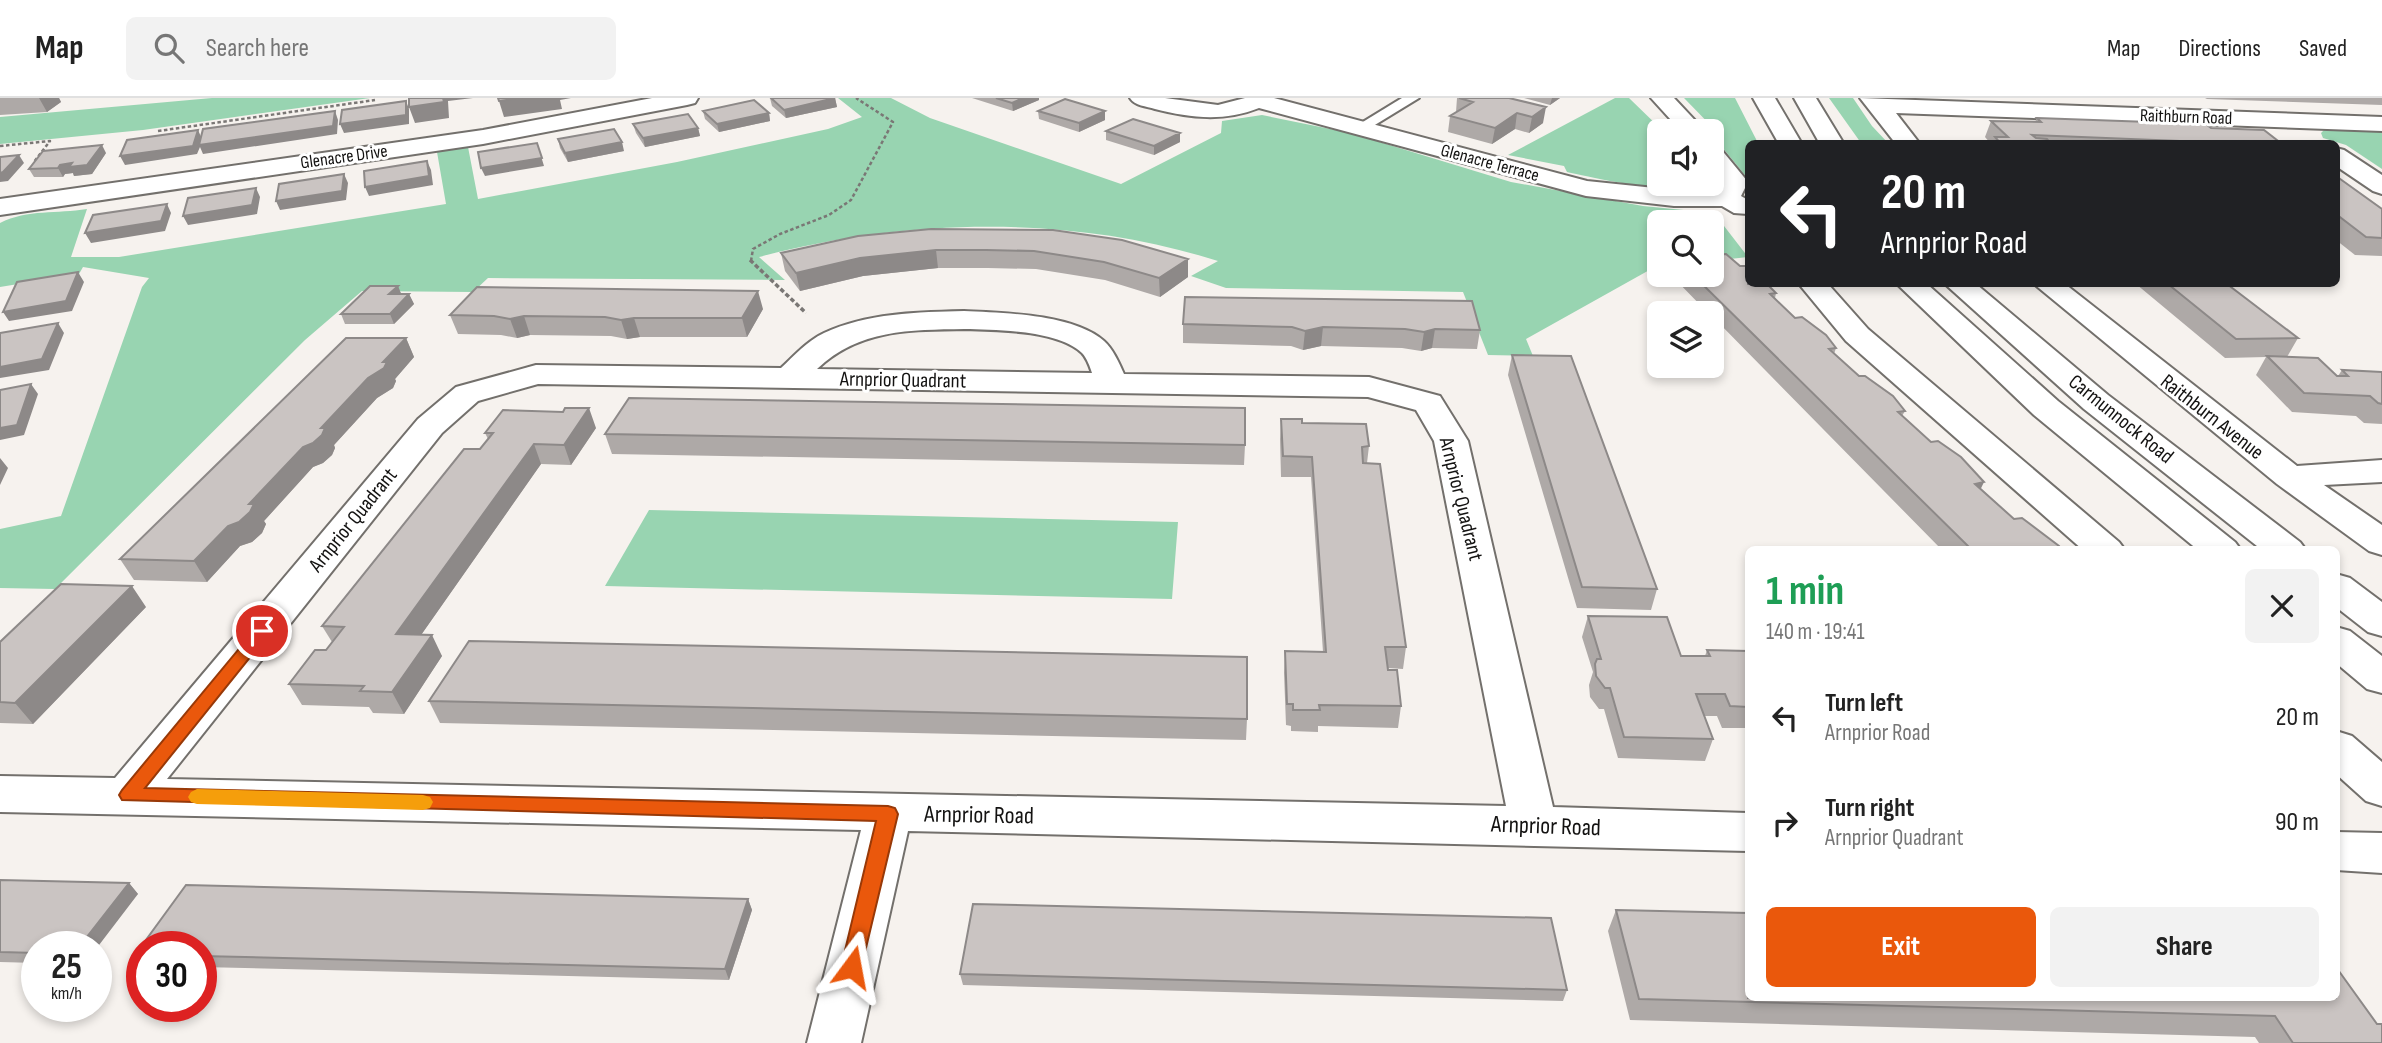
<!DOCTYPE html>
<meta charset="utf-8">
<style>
:root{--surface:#fff;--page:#f2f2f2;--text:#222;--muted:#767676;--line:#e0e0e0;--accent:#ea580c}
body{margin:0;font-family:"Sofia Sans Condensed",sans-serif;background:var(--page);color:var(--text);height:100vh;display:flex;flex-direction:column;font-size:26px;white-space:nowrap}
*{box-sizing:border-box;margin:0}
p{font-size:23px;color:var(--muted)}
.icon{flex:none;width:38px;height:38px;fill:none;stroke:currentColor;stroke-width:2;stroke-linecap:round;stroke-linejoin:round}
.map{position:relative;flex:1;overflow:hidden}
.side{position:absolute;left:1745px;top:448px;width:595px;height:455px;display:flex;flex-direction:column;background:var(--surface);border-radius:10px;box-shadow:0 4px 10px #0003}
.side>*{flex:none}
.guide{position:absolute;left:1745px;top:42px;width:595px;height:147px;border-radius:10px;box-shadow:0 4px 10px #0003;background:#202124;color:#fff;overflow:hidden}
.tools{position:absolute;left:1647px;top:21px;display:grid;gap:14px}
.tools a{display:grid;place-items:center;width:77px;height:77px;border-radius:10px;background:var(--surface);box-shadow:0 4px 10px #0003;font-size:35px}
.speed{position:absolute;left:21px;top:833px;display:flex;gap:14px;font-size:35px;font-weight:700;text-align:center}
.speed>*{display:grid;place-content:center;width:91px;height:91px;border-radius:50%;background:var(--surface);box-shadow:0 4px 10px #0003;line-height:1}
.speed small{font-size:18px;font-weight:400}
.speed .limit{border:10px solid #d22;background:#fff;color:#111}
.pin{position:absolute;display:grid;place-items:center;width:60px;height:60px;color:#fff;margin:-30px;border:4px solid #fff;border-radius:50%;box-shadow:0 2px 7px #0007}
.me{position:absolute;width:77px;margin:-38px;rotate:13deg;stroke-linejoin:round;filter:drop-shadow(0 0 5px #0008)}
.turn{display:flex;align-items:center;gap:24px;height:147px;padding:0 21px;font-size:32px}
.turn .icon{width:91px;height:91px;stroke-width:2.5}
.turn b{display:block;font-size:49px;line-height:60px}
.round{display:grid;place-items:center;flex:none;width:74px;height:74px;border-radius:10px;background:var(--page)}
.summary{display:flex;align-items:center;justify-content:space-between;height:119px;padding:0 21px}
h1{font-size:42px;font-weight:700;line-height:52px;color:#1e9e55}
.button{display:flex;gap:14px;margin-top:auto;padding:14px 21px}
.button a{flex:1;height:80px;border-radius:10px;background:var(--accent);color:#fff;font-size:28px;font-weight:700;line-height:80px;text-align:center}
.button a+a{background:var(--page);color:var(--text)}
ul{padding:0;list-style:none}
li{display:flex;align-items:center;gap:21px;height:105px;padding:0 21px}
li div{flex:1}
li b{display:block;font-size:26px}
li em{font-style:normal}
header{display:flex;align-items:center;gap:42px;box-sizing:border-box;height:98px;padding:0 35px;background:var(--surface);border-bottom:2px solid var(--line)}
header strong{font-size:33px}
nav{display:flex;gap:38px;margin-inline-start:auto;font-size:24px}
.search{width:490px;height:63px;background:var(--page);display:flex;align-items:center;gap:18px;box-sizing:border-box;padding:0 24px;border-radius:10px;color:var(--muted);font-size:26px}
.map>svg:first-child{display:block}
</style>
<header>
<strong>Map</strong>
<div class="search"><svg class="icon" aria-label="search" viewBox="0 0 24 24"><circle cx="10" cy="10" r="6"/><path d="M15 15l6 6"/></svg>Search here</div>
<nav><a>Map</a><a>Directions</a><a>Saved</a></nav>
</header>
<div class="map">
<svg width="2382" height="945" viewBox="0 0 2382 945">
<rect width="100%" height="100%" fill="#f6f2ee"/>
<path fill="#98d4b1" d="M212,0H370L143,32L0,46V19Z
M838,0H891L930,20L1121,86L1221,35L1222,23L1262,17L1350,35L1511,84L1643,108L1714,115L1748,159L1712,163V124H1659V169L1653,170L1526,241L1533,258L1488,257L1463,194L1226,190L1191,178L1218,163C1071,116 907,120 759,159L785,182L488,180L473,194L362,193L305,242L55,491L0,490V431L61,418L142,189L149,180L83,169L79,176L0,189V125C28,111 57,116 87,111L71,159H119L446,106L437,54L468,49L478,101L677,64L828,31L862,19Z
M1615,0H1629L1663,33H1659V86H1708C1688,101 1594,80 1567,74L1564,68L1508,57Z
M1684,0H1735L1758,45L1748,46V81L1713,38L1720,37Z
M1829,0H1853L1872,28L1888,45H1861Z
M2324,32L2382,34V71L2346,47L2323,40L2321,35Z
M649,412L1178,424L1172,501L605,488Z"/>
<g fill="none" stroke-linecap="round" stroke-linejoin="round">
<defs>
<path id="lane" d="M1402,0H1419L1365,33L1360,34L1353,30Z"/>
<path id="street" d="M652,0H698L695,5L687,7L483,46L0,117V101L483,32Z
M1130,0H1165L1218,7L1245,0H1274L1587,83L1674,92H1719L1723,84L1712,70V48L1720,50L1748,84L1741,98L1748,102V116L1734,115L1722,108H1674L1586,98L1259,10C1224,24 1190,20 1155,11C1146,8 1135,8 1130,0Z
M1651,0H1674L1705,33H1681Z
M1860,0L2382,19V33L1896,15L1920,46H1896Z
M2336,50L2344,52L2382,77V96L2373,93L2336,68Z
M1799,186H1828L1868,231L2119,444L2125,452H2083L1846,243Z
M2034,186H2065L2297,368L2382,362V384L2324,387L2382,427V457L2369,453L2277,386Z
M964,213C1004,215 1073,216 1104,243C1113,251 1119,265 1124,276L1369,279L1440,298L1468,343L1553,709L1748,715V753L908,733L861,945H807L861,732L0,714V678L115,680L418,321L456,289L536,267L781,270C794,258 807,243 824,235C867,215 918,214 964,213ZM964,231C997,232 1057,232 1082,255C1087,260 1090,269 1092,275L817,271C859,231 910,232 964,231ZM538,286L1368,299L1416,312L1434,343L1506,708L167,681L442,335L478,303Z
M2336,633L2352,638L2382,664V708L2366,703L2336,676Z
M2336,734L2382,735V775L2336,772Z"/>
<path id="secondary" d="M1753,0H1775L1802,46H1779Z
M1794,0H1816L1844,46H1820Z
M1897,186H1927L2058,303L2235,444L2241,452H2198L2034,317Z
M1945,186H1976L2108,297L2300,444L2306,452H2262L2084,311Z
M2336,476L2350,480L2382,504V538L2368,534L2336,509Z
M2336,529L2350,533L2382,558V595L2367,591L2336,565Z"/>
</defs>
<use href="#lane" stroke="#73706c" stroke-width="4"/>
<use href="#street" stroke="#73706c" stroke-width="4"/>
<use href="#secondary" stroke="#73706c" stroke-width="4"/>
<path stroke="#7a7775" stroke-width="2.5" stroke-dasharray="3.5 2.5" stroke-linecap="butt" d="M158,33L375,2
M0,48L50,43L34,64
M751,163L753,151L780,136L829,117L851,102L893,24L856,0"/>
<path stroke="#7a7775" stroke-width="3.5" stroke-dasharray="4.5 2.5" stroke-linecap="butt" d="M750,162L806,215"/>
<use href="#lane" fill="#fff" fill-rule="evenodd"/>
<use href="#street" fill="#fff" fill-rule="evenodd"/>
<use href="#secondary" fill="#fff" fill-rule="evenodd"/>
</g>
<path fill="#aea9a7" d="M0,0H59L61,4L47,14L0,17Z
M770,0H835L837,9L786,20L772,8Z
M972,0H1039V2L1013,13Z
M1457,0H1509L1543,25L1529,35L1515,31L1492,46L1448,34L1450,18L1456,14Z
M1524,0H1560L1550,7Z
M2205,0H2382V7L2207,1Z
M703,13L769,15L770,23L719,34L705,21Z
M1038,13L1105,22L1079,34L1039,21Z
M2037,20L2211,30L2282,46H1991L1985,39L1991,23L2035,24Z
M633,26L698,30L700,38L645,49L636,35Z
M1106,33L1180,44L1154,57L1106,42Z
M558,41L624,53L568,64L560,50Z
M106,55L92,76L74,78L73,75L65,76L63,79H34L29,71Z
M2336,78L2382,111V158L2355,157L2336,142Z
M858,138L1188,161V179L1160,199L1105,182L1036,171L988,170H938L863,178L800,193L785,173L781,155Z
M1740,168L1776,195L1775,200L1795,220L1836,250L1834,256L1859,278L1905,313L1902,318L2014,421L2062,452H1942L1712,218V215H1708L1672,178V177H1712Z
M2136,186H2227L2298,240L2287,259L2337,278H2338L2342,272L2382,274V326L2364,325L2356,318L2292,314L2256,277L2266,259L2225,260Z
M398,188L401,196H409L414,206L394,226H345L341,216Z
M763,211L747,239H640L627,241L611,238L530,237L517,240L501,237L458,236L450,217Z
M1183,226L1480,232L1477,251L1432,250L1421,253L1402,250L1321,248L1303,252L1291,248L1183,245Z
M406,240L414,259L395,281L396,283L393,290L377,300L334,347L335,350L332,357L323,365L313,369L264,423L266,426L262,435L252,444L240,448L207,484L134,482L120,461Z
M1512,257L1657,491L1651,512L1577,510L1508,277Z
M1281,321L1302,325L1369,348L1367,365L1406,549L1403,571L1388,570L1401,608L1398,630L1318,628V634L1291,633V628L1286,627L1284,575L1285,553L1323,554L1311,379H1281L1280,341Z
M596,330L571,367L541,366L421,537L442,558L404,616L373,615L369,609L302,607L289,586L326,552L332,544L322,528L480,351L488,341L485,335Z
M605,336L1245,347L1244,367L612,356Z
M146,509L33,626L0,625V544Z
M1588,518L1681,558H1705L1707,552L1748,553V630H1722L1717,618H1704L1713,641L1705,663L1618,660L1604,611H1599L1590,599L1589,587L1593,574L1582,539Z
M429,603L1247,621L1246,642L440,625Z
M0,782L129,785L138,796L37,849V865L0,864Z
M186,787L748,801L752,812L729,882L201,869V849H142V864L135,857Z
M973,806L1567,892L1563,903L963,887L960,876Z
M1616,812L2336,900L2382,945H2259L2255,939L1630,922L1608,833Z"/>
<path fill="#8d8988" d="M39,0H59L61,4L47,14Z
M443,0H473L448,3L449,20L415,25L409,9Z
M522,0H571L560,2L562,11L504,19L499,3Z
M835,0L837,9L786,20L784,12Z
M1023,0H1039V2L1013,13L1012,5Z
M1552,0H1560L1550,7Z
M406,3L409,11V26L344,35L340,26Z
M1546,9L1543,25L1529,35L1532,19Z
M335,13L338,22L337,36L203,56L200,49L197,56L125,67L120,58L198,32L202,41Z
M1105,13V22L1079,34V25Z
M769,15L770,23L719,34L717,26Z
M1517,15L1515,31L1492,46L1495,30Z
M698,30L700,38L645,49L643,40Z
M1180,35V44L1154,57V48Z
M622,44L624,53L568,64L565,55Z
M537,45L544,68L485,78L481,70Z
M102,47L106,55L92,76L74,78L73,75L65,76L63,79L58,70L60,67Z
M19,57L24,65L8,83L0,84V75Z
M427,63L431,72L433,87L369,98L365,89Z
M344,76L348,85L346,102L280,112L276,103Z
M256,90L260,99L257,116L188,127L183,118Z
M167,106L171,115L165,133L91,145L85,135Z
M936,152L938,170L863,178L800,193L796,175L860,160Z
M1188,161V179L1160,199L1159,180Z
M78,174L84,184L72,213L9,223L3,214Z
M398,188L402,198L389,196Z
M758,193L763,211L747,239L742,220Z
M409,196L414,206L394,226L390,216Z
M524,218L530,237L517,240L510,221Z
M634,220L640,239L627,241L621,222Z
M58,225L64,235L49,272L0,280V269Z
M1323,229L1321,248L1303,252L1305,233Z
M1435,231L1432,250L1421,253L1424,234Z
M406,240L414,259L395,281L396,283L393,290L377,300L334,347L335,350L332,357L323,365L313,369L264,423L266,426L262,435L252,444L240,448L207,484L194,463Z
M31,286L38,296L24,337L0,342V330Z
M589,310L596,330L571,367L564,347Z
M534,346L541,366L407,557L396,536Z
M0,360L8,370L0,387Z
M1984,384L1974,405L1975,386Z
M132,488L146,509L33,626L15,605Z
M432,537L442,558L404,616L392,594Z
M129,785L138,796L96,851V849H79Z
M748,801L752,812L729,882L725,871Z"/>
<path fill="#cac4c2" stroke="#8d8988" stroke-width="2" d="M409,0H443L444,4L409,9Z
M498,0H522L499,3Z
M771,0H835L784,12Z
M996,0H1023L1012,5Z
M1459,0H1509L1546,9L1532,19L1517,15L1495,30L1450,18L1473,4Z
M1065,1L1105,13L1079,25L1038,13Z
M754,2L769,15L717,26L703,13Z
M406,3V17L340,26L342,12Z
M335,13L333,28L199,47L203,31Z
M688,16L698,30L643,40L633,26Z
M2037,20L2206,26L2211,30L2264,32L2282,46H2254L2032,37L2036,40L2047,41L2051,46H2001L1995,39H2008L1991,23L2041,24Z
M1133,21L1180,35L1154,48L1106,33Z
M614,31L622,44L565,55L558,41Z
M198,32L193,48L120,58L127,42Z
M537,45L542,60L481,70L478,54Z
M102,47L87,67L69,69L72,65L60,67L58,70L29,71L43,53Z
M19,57L3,74L0,75V59Z
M427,63L429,78L365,89L364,73Z
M344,76L342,93L276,103L279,86Z
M2336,78L2382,111V140L2366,139L2336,116Z
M256,90L252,107L183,118L188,100Z
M167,106L161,123L85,135L93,117Z
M931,131L1053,132L1122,142L1188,161L1159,180L1104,164L1034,153L986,152H936L860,160L796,175L781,155L858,138Z
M1726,156L1740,168H1746L1748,169V186H1767L1776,195L1770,196L1795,220L1802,219L1826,237L1836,250L1829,251L1859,278H1865L1893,298L1905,313L1898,314L1931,344L1938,343L1961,359L1984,384L1975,386L2014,421L2022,420L2059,448L2062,452H1972L1693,177H1712V157Z
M78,174L66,203L3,214L17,184Z
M2168,186H2227L2298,240L2236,241Z
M370,188H398L389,196H409L390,216H341Z
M477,189L758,193L742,220H634L621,222L605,219L524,218L510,221L494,218L450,217Z
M1185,199L1472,203L1480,232L1435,231L1424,234L1405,231L1323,229L1305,233L1292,229L1183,226Z
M58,225L42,261L0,269V235Z
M346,240H406L383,264H387L384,270L368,280L321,330H325L322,337L313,345L303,349L249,406H254L250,414L239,424L228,428L194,463L120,461Z
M1512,257L1571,258L1657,491L1582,489Z
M2267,258L2318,260L2337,278H2348L2342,272L2382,274V306L2378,305L2370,298L2304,295Z
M31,286L17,327L0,330V292Z
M629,300L1245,310V347L605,336Z
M565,310H589L564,347L534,346L396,536L432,537L392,594L360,593L364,588L289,586L315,552H326L344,529L322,528L464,351H480L493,335H485L503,312L563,314Z
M1281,321H1302V325L1366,326L1369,348L1362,349L1363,365L1380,366L1406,549H1385L1388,572H1397L1401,608L1319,607L1320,612H1293V606H1287L1285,553L1326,554L1312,359L1283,358Z
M61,486L132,488L15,605L0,604V544Z
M1588,518L1667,519L1681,558H1710L1707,552L1748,553V609L1730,608L1725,596H1696L1713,641L1624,639L1610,590H1605L1596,578L1595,566L1597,561H1601Z
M469,543L1247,559V621L429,603Z
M0,782L129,785L79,849H37V855L0,854Z
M186,787L748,801L725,871L201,858V849H142V857H135Z
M973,806L1551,820L1567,892L960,876Z
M1616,812L1748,815V900H2336V869L2377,926H2382V945H2293L2275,918L1639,901Z"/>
<path fill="#ea580c" stroke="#983908" stroke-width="2" d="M262,527L268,529L271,533L268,537L145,690L888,708L895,710L898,716L860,875L852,878L845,875L841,869L876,723L122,702L119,697L122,692L257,529Z"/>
<path fill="#f59e0b" d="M197,691L423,697L430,699L433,704L430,710L423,712L197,706L191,704L188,699L191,694Z"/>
<g text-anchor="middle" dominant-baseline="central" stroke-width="6" stroke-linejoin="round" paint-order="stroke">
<g font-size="18" fill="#131211" stroke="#fff">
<text transform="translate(2186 19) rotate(2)">Raithburn Road</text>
<text transform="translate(344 59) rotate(-8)">Glenacre Drive</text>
<text transform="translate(1490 65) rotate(15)">Glenacre Terrace</text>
</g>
<g font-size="21" fill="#131211" stroke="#fff">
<text transform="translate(903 282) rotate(1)">Arnprior Quadrant</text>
<text transform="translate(2212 319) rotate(38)">Raithburn Avenue</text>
<text transform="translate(2121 321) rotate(39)">Carmunnock Road</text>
<text transform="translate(1461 401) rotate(76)">Arnprior Quadrant</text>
<text transform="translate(353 422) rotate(-51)">Arnprior Quadrant</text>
</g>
<g font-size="24" fill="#131211" stroke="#fff">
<text transform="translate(979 717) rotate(1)">Arnprior Road</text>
<text transform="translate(1546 728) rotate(2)">Arnprior Road</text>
</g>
</g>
</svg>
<div class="tools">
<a><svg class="icon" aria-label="sound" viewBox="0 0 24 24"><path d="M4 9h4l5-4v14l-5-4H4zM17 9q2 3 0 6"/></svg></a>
<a><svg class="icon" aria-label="search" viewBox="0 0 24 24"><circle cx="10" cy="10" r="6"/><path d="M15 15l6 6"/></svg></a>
<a><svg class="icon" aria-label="layers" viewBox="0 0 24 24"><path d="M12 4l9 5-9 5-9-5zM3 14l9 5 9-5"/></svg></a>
</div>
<div class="speed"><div>25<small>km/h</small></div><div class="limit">30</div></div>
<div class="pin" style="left:262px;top:533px;background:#d93025"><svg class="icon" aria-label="arrive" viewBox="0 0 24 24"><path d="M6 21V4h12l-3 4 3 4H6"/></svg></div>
<svg class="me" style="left:852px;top:869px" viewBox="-20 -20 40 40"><path d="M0-17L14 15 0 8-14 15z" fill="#ea580c" stroke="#fff" stroke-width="4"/></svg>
<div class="guide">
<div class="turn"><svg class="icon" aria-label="left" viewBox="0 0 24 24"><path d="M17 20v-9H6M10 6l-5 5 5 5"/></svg><div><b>20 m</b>Arnprior Road</div></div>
</div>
<section class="side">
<div class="summary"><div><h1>1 min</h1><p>140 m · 19:41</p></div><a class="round"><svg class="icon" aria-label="close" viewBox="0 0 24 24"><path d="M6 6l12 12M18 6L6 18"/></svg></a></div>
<ul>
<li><svg class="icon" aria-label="left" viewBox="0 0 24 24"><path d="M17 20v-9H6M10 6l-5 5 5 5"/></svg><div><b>Turn left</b><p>Arnprior Road</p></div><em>20 m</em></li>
<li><svg class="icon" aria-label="right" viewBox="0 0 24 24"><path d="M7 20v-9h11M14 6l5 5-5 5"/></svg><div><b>Turn right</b><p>Arnprior Quadrant</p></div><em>90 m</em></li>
</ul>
<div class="button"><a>Exit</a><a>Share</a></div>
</section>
</div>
